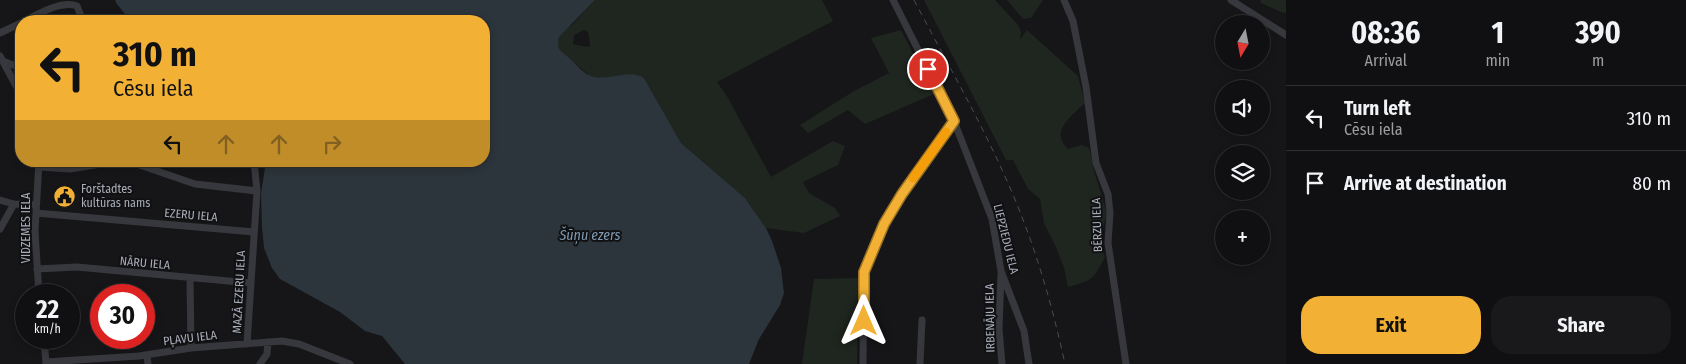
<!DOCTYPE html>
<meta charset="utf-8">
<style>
:root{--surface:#101012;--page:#19191b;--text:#f1f3f6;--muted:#9c9d9f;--line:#303032;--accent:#f2b134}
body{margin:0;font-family:"Fira Sans Condensed",sans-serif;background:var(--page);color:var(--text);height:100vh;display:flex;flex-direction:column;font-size:19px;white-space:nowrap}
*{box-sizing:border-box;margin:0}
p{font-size:16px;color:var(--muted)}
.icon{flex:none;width:28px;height:28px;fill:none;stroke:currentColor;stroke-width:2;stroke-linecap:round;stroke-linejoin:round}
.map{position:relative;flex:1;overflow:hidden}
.panel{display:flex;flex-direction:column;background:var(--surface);width:400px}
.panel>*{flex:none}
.top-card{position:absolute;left:15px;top:15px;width:475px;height:152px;border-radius:20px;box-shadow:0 2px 8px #0003,0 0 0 1px var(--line);background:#f2b134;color:#111;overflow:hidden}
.needle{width:32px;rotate:190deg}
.tools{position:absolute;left:1215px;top:15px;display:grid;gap:10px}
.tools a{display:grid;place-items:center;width:55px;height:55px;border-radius:50%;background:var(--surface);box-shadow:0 2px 8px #0003,0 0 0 1px var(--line);font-size:25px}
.speed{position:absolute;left:15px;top:284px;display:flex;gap:10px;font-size:25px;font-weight:700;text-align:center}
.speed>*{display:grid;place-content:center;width:65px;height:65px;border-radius:50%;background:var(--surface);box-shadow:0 2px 8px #0003,0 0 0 1px var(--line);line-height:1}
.speed small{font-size:12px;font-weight:400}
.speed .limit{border:8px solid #d22;background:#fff;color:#111}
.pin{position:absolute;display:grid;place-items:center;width:42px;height:42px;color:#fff;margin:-21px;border:2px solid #fff;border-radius:50%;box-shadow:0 1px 5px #0007}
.me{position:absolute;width:55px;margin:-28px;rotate:0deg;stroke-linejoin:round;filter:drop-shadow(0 0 4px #0008)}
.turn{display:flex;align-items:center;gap:18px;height:105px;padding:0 15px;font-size:22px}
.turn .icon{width:65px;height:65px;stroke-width:2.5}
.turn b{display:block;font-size:35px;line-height:42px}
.lanes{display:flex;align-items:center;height:48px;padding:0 15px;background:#0003;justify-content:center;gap:25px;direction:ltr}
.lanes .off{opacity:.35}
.eta{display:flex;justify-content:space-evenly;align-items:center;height:85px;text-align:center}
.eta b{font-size:30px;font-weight:700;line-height:35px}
.primary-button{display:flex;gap:10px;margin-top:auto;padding:10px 15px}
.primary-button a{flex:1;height:58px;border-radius:20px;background:var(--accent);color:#111;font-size:20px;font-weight:700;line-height:58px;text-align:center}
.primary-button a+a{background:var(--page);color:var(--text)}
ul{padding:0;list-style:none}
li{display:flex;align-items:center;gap:15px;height:65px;padding:0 15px;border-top:1px solid var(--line)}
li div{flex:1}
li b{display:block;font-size:19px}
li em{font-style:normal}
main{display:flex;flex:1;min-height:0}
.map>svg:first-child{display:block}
</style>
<main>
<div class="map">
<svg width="1286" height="364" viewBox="0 0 1286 364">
<rect width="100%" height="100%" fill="#161618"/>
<path fill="#1e261f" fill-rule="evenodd" d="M595,0H822L833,21L717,82L728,98L771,177L833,141L845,146L838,165L803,182L809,193L835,208L840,216L804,233L766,228L745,198L681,143L644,78L622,83L590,76L576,64L556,54L560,30L571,26ZM584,30L587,31L589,35L590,46L587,47L573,44L574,35Z
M924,0H995L1018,25L1021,32L1020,40L1027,30L1078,76L1085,103C1072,116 1049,131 1068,149L1081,145L1088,147L1091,154L1093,167L1107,214L1102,230L1101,246L1105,257C1093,280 1093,280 1068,287L1064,268L1056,247L1044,223L1040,199L1028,189L1013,160H1006Z
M1007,0H1043L1031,18L1023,19Z
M1260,0H1286V13L1281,12L1261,3Z
M901,30L934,94L865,124L848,110L808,133L800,125L854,91L889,73L871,38Z
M858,278L857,364H802L814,279Z"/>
<path fill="#2c353c" d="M115,0H595L559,37C556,52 561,50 570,59C576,64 584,74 591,76C610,82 627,68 644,78L681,143L745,198L766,228L772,241L781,268L784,293L780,305L759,339L749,364H405L382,336L365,331L340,312L280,279L272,268L264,248L262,227L261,194L266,161H484V21H207L203,17L192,16L187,18L186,21H132L131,15L126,16C123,10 117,6 115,0Z"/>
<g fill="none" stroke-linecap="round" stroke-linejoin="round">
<path stroke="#37383d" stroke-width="7" d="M893,0L954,121L992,219L1001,271L1024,331L1029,364
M1064,0L1073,21L1086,87L1096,163L1108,194L1110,213L1108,243L1126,364
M1231,0L1286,35
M24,21C38,14 62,0 77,6L83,21
M0,33L21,23
M0,56L21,95
M0,60L21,68
M39,161L35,231L39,295
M128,161L195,184L257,191
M39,167L70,169L119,161
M0,200L14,204L36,205
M36,213L254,232
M0,229L14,204
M37,269L77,267L250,283
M1001,274L999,329L1002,364
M190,279L191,348
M44,338L46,364
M247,344L257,191L254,161
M147,355L148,364
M46,362L139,356L191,348L282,341L299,344L350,364
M260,364L267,354L268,342
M863,364L864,272L884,224L902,193L954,121
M920,364L922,320"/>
<path stroke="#4a4c52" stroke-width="1" stroke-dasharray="6 5" stroke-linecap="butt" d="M914,0C947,63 983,125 1011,190C1035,246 1052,304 1065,364"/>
</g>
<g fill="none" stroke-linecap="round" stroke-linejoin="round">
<defs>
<path id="route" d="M864,321V272L884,224L902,194L954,121L928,69"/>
</defs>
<use href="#route" stroke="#9d7322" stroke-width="12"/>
<use href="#route" stroke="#f2b134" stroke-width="9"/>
<path stroke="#f59e0b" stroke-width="9" d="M913,178L946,132"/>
</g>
<defs>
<symbol id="civic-disc" viewBox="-11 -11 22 22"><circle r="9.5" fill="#f2b134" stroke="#111113"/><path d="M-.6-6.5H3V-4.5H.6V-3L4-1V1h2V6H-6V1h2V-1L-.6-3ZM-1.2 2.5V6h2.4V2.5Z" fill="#111"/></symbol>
</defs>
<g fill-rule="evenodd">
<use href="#civic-disc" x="52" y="184" width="25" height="25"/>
</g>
<g text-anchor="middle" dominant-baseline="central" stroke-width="4" stroke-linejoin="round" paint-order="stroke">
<g font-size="12" fill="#a8adb8" stroke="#111113" text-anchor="start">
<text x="81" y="189">Forštadtes<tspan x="81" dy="14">kultūras nams</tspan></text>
</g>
<g font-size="12" fill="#a8adb8" stroke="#111113">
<text transform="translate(191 215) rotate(5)">EZERU IELA</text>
<text transform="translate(1097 225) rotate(-92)">BĒRZU IELA</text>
<text transform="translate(26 228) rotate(-90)">VIDZEMES IELA</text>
<text transform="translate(1006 239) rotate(76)">LIEPZIEDU IELA</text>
<text transform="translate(145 263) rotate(5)">NĀRU IELA</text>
<text transform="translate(239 292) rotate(-87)">MAZĀ EZERU IELA</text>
<text transform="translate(990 318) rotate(-91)">IRBENĀJU IELA</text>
<text transform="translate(190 338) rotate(-7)">PĻAVU IELA</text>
</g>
<g font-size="14" font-style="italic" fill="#7f9bb3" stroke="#111113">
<text x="590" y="235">Šūņu ezers</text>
</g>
</g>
</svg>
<div class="tools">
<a><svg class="needle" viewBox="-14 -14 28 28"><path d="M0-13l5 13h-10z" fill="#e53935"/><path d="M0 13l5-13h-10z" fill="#9c9d9f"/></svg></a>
<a><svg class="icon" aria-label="sound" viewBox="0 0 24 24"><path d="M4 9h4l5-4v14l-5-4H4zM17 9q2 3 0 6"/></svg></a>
<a><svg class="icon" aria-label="layers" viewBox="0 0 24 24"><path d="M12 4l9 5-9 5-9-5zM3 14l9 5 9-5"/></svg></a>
<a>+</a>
</div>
<div class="speed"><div>22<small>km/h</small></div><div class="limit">30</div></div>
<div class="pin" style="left:928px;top:69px;background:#d93025"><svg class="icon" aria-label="arrive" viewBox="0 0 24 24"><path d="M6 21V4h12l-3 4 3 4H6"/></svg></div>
<svg class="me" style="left:864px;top:321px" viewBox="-20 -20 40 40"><path d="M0-17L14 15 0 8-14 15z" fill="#f2b134" stroke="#fff" stroke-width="4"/></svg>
<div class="top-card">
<div class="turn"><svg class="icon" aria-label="left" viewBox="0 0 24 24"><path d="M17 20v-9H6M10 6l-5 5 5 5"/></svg><div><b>310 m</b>Cēsu iela</div></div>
<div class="lanes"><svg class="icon" aria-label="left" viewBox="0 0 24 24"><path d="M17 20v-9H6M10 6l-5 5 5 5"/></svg><svg class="icon off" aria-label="ahead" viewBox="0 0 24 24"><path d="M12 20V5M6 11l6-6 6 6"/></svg><svg class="icon off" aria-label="ahead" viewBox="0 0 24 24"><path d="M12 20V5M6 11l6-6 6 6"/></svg><svg class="icon off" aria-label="right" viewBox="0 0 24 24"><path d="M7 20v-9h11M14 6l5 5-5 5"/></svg></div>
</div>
</div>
<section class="panel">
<div class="eta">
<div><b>08:36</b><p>Arrival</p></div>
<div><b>1</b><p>min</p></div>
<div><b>390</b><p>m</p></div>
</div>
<ul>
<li><svg class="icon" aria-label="left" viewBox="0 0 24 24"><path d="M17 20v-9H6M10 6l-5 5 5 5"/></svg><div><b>Turn left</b><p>Cēsu iela</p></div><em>310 m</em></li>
<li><svg class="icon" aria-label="arrive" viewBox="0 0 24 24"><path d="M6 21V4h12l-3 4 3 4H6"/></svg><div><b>Arrive at destination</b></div><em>80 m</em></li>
</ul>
<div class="primary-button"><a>Exit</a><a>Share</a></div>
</section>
</main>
